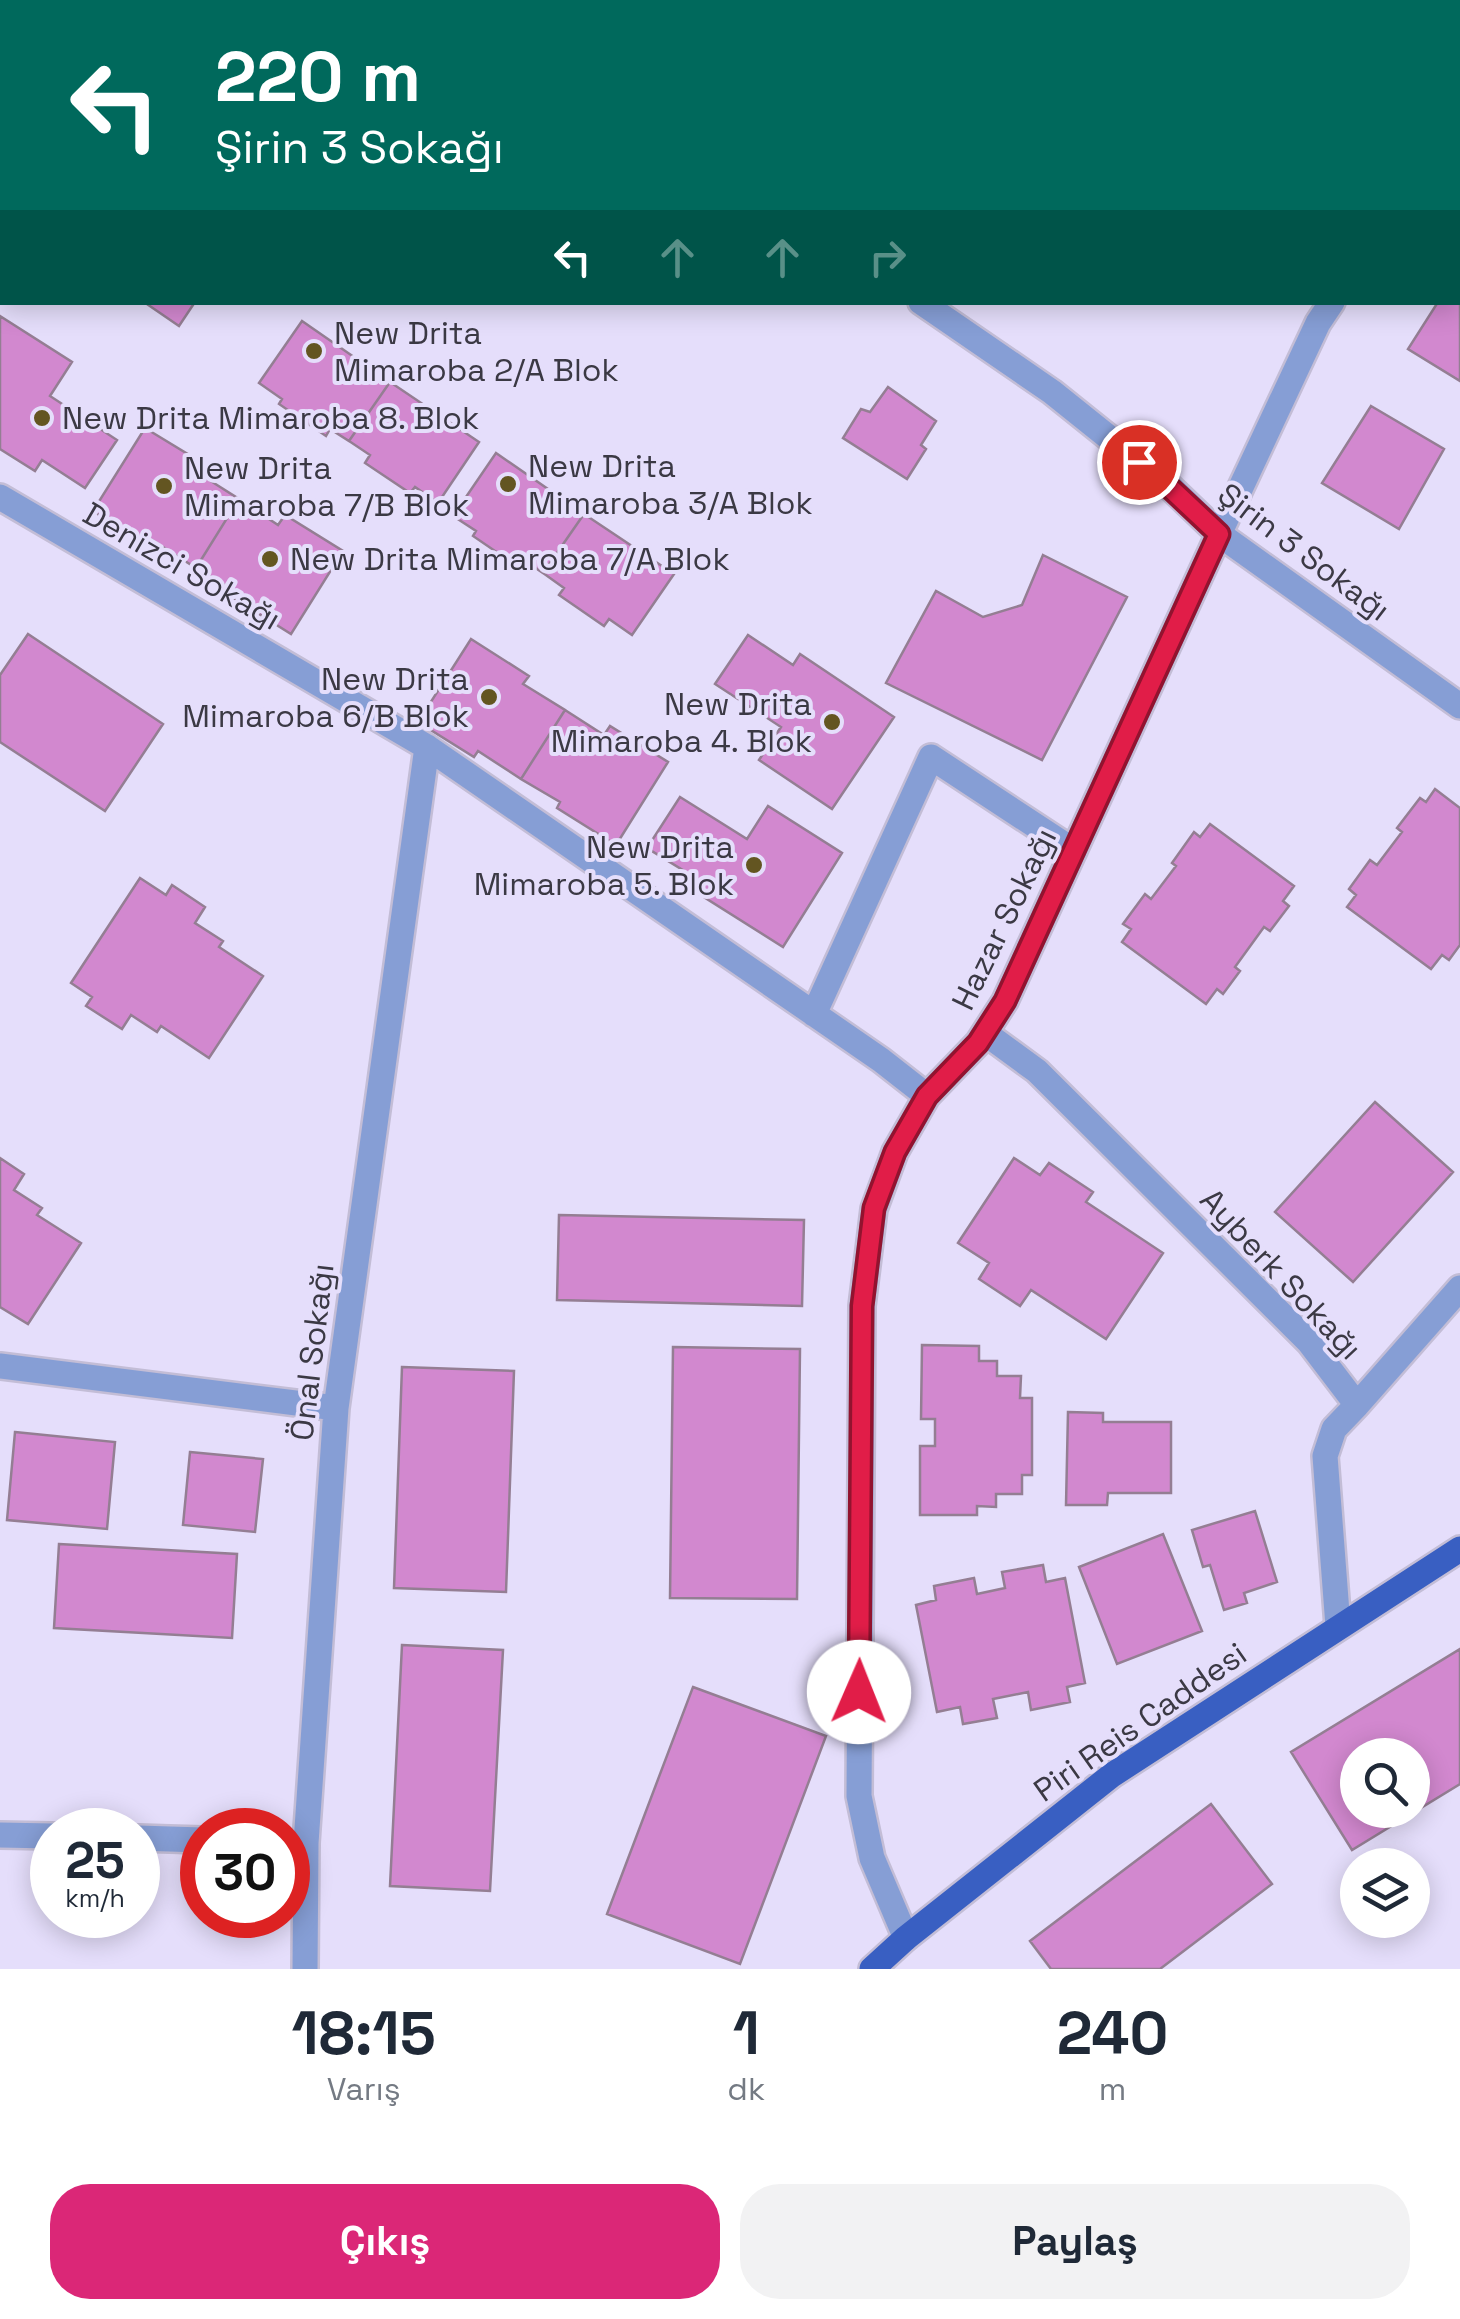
<!DOCTYPE html>
<html lang="tr">
<meta charset="utf-8">
<style>
:root{--surface:#fff;--page:#f2f2f3;--text:#1f2937;--muted:#747a83;--accent:#db2777}
body{margin:0;font-family:"Space Grotesk",sans-serif;background:var(--page);color:var(--text);height:100vh;display:flex;flex-direction:column;font-size:38px;white-space:nowrap}
*{box-sizing:border-box;margin:0}
p{font-size:32px;color:var(--muted)}
.icon{flex:none;width:55px;height:55px;fill:none;stroke:currentColor;stroke-width:2;stroke-linecap:round;stroke-linejoin:round}
.map{position:relative;height:1969px;overflow:hidden}
.panel{display:flex;flex-direction:column;background:var(--surface);flex:1}
.panel>*{flex:none}
.hud{position:absolute;left:0px;top:0px;width:1460px;height:305px;box-shadow:0 5px 25px #0003;background:#00695c;color:#fff;overflow:hidden}
.tools{position:absolute;left:1340px;top:1738px;display:grid;gap:20px}
.tools a{display:grid;place-items:center;width:90px;height:90px;border-radius:50%;background:var(--surface);box-shadow:0 5px 25px #0003;font-size:50px}
.speed{position:absolute;left:30px;top:1808px;display:flex;gap:20px;font-size:50px;font-weight:700;text-align:center}
.speed>*{display:grid;place-content:center;width:130px;height:130px;border-radius:50%;background:var(--surface);box-shadow:0 5px 25px #0003;line-height:1}
.speed small{font-size:25px;font-weight:400}
.speed .limit{border:15px solid #d22;background:#fff;color:#111}
.pin{position:absolute;display:grid;place-items:center;width:85px;height:85px;color:#fff;margin:-42px;border:5px solid #fff;border-radius:50%;box-shadow:0 2px 10px #0007}
.me{position:absolute;width:110px;margin:-55px;rotate:1deg;stroke-linejoin:round;filter:drop-shadow(0 0 8px #0008)}
.turn{display:flex;align-items:center;gap:35px;height:210px;padding:0 50px;font-size:45px}
.turn .icon{width:130px;height:130px;stroke-width:2.5}
.turn b{display:block;font-size:70px;line-height:85px}
.lanes{display:flex;align-items:center;height:95px;padding:0 50px;background:#0003;justify-content:center;gap:50px;direction:ltr}
.lanes .off{opacity:.35}
.eta{display:flex;justify-content:space-evenly;align-items:center;height:170px;text-align:center}
.eta b{font-size:60px;font-weight:800;line-height:70px}
.button{display:flex;gap:20px;margin-top:auto;padding:20px 50px}
.button a{flex:1;height:115px;border-radius:40px;background:var(--accent);color:#fff;font-size:40px;font-weight:800;line-height:115px;text-align:center}
.button a+a{background:var(--page);color:var(--text)}
.map>svg:first-child{display:block}
</style>
<div class="map">
<svg width="1460" height="1969" viewBox="0 0 1460 1969">
<rect width="100%" height="100%" fill="#e5defb"/>
<path fill="#d288cf" stroke="#947e93" stroke-width="2.5" fill-rule="evenodd" d="M1458,273L1460,275V381L1408,349L1438,302H1458Z
M144,302H195L179,326Z
M0,316L72,362L50,396L117,440L85,488L42,460L35,471L0,449Z
M302,321L390,382L349,441L330,429L326,436L279,404L282,399L259,383Z
M390,382L479,442L438,503L415,487L410,493L365,463L370,455L349,441Z
M888,387L936,421L921,445L926,449L907,479L843,438L861,409L870,412Z
M1371,406L1444,449L1399,529L1322,483Z
M145,428L204,464L198,473L239,499L196,568L152,540L149,546L93,511Z
M496,453L584,514L543,573L525,561L520,568L473,536L476,531L453,516Z
M239,499L278,525L285,515L343,551L291,634L232,597L235,591L196,568Z
M584,514L674,574L632,635L609,619L604,626L559,595L564,588L543,573Z
M1043,555L1127,597L1042,760L886,683L936,591L983,617L1022,605Z
M28,634L163,724L105,811L0,742V675Z
M748,635L793,665L800,654L894,717L832,809L759,760L781,727L715,684Z
M471,639L529,676L523,684L565,710L521,779L478,751L474,757L418,722Z
M565,710L604,735L610,726L668,762L616,845L557,808L560,802L521,779Z
M1435,789L1460,808V945L1449,960L1442,955L1431,969L1347,907L1356,895L1349,889L1370,860L1377,865L1402,832L1397,828L1420,798L1426,802Z
M680,797L747,839L768,806L842,853L783,947L688,887L694,877L647,848Z
M1210,824L1294,886L1283,901L1289,906L1270,931L1264,927L1235,967L1240,971L1223,994L1217,989L1206,1004L1122,942L1131,929L1123,924L1145,894L1151,899L1176,866L1172,863L1194,832L1200,837Z
M140,878L166,895L172,885L205,907L195,923L223,941L219,947L263,976L209,1058L161,1026L157,1032L131,1015L122,1029L86,1006L92,997L71,983Z
M1375,1102L1453,1172L1353,1282L1275,1212Z
M0,1158L24,1174L14,1190L42,1208L37,1215L81,1243L28,1324L0,1307Z
M1014,1158L1040,1175L1049,1163L1093,1192L1086,1202L1163,1253L1106,1339L1031,1290L1020,1306L979,1279L989,1263L958,1243Z
M559,1215L804,1220L802,1306L557,1300Z
M922,1345L979,1346V1361H997V1376H1021L1020,1398H1032V1475H1022V1494H996V1507L977,1506V1515H920V1446H935V1419H921Z
M673,1347L800,1349L797,1599L670,1598Z
M402,1367L514,1371L506,1592L394,1588Z
M1068,1412L1103,1413V1422H1171V1493H1108L1107,1505H1066Z
M15,1432L115,1442L107,1529L7,1520Z
M190,1452L263,1459L255,1532L183,1525Z
M1255,1511L1277,1582L1244,1593L1247,1603L1224,1610L1210,1565L1203,1567L1192,1530Z
M1163,1534L1202,1631L1117,1664L1079,1567Z
M59,1544L237,1554L232,1638L54,1628Z
M1043,1565L1046,1582L1065,1578L1085,1683L1067,1687L1070,1702L1031,1710L1028,1692L993,1699L997,1718L963,1724L960,1707L937,1712L916,1605L936,1600L934,1586L974,1578L977,1594L1005,1588L1002,1572Z
M402,1645L503,1650L490,1891L390,1886Z
M1460,1649V1784L1352,1850L1291,1752ZM1358,1755H1412V1810H1358Z
M693,1687L826,1736L740,1964L607,1914Z
M1211,1804L1272,1884L1160,1969H1051L1030,1941Z"/>
<g fill="none" stroke-linecap="round" stroke-linejoin="round">
<defs>
<path id="minor" d="M478,0L482,2
M1458,188L1460,186
M921,302L1052,392L1168,485L1219,534L1460,706
M0,497L427,747L881,1060L927,1096
M814,1014L931,757L1074,851
M985,1033L1037,1071L1309,1342L1357,1405L1334,1429L1325,1456L1338,1626
M0,1366L336,1408
M1357,1405L1460,1288
M0,1835L52,1836
M138,1838L202,1840
M906,1938L872,1858L859,1796L862,1306L874,1209L895,1152L927,1096L978,1043L1005,1001L1219,534L1318,323L1332,302
M305,1969L306,1843L336,1408L427,747"/>
<path id="major" d="M103,2L105,0
M0,153L2,149
M872,1969L906,1938L1112,1775L1460,1549"/>
</defs>
<use href="#minor" stroke="#c3bdd6" stroke-width="30"/>
<use href="#major" stroke="#c3bdd6" stroke-width="30"/>
<use href="#minor" stroke="#869ed5" stroke-width="25"/>
<use href="#major" stroke="#395fc2" stroke-width="25"/>
</g>
<g fill="none" stroke-linecap="round" stroke-linejoin="round">
<defs>
<path id="route" d="M859,1692L862,1306L874,1208L895,1152L927,1096L978,1043L1005,1001L1219,534L1168,486L1139,462"/>
</defs>
<use href="#route" stroke="#92132f" stroke-width="25"/>
<use href="#route" stroke="#e11d48" stroke-width="18"/>
</g>
<g fill="#635521" stroke="#e5defb" stroke-width="4">
<circle cx="314" cy="351" r="10"/>
<circle cx="42" cy="418" r="10"/>
<circle cx="508" cy="484" r="10"/>
<circle cx="164" cy="486" r="10"/>
<circle cx="270" cy="559" r="10"/>
<circle cx="489" cy="697" r="10"/>
<circle cx="832" cy="722" r="10"/>
<circle cx="754" cy="865" r="10"/>
</g>
<g text-anchor="middle" dominant-baseline="central" stroke-width="8" stroke-linejoin="round" paint-order="stroke">
<g font-size="32" fill="#3b3944" stroke="#e5defb" text-anchor="start">
<text x="334" y="333">New Drita<tspan x="334" dy="37">Mimaroba 2/A Blok</tspan></text>
<text x="62" y="418">New Drita Mimaroba 8. Blok</text>
<text x="528" y="466">New Drita<tspan x="528" dy="37">Mimaroba 3/A Blok</tspan></text>
<text x="184" y="468">New Drita<tspan x="184" dy="37">Mimaroba 7/B Blok</tspan></text>
<text x="290" y="559">New Drita Mimaroba 7/A Blok</text>
<text x="469" y="679" text-anchor="end">New Drita<tspan x="469" dy="37">Mimaroba 6/B Blok</tspan></text>
<text x="812" y="704" text-anchor="end">New Drita<tspan x="812" dy="37">Mimaroba 4. Blok</tspan></text>
<text x="734" y="847" text-anchor="end">New Drita<tspan x="734" dy="37">Mimaroba 5. Blok</tspan></text>
</g>
<g font-size="32" fill="#3b3944" stroke="#e5defb">
<text transform="translate(1304 552) rotate(37)">Şirin 3 Sokağı</text>
<text transform="translate(182 566) rotate(30)">Denizci Sokağı</text>
<text transform="translate(1004 919) rotate(-64)">Hazar Sokağı</text>
<text transform="translate(1281 1274) rotate(47)">Ayberk Sokağı</text>
<text transform="translate(312 1352) rotate(-83)">Önal Sokağı</text>
<text transform="translate(1140 1722) rotate(-35)">Piri Reis Caddesi</text>
</g>
</g>
</svg>
<div class="tools">
<a><svg class="icon" aria-label="search" viewBox="0 0 24 24"><circle cx="10" cy="10" r="6"/><path d="M15 15l6 6"/></svg></a>
<a><svg class="icon" aria-label="layers" viewBox="0 0 24 24"><path d="M12 4l9 5-9 5-9-5zM3 14l9 5 9-5"/></svg></a>
</div>
<div class="speed"><div>25<small>km/h</small></div><div class="limit">30</div></div>
<div class="pin" style="left:1139px;top:462px;background:#d93025"><svg class="icon" aria-label="arrive" viewBox="0 0 24 24"><path d="M6 21V4h12l-3 4 3 4H6"/></svg></div>
<svg class="me" style="left:859px;top:1692px" viewBox="-20 -20 40 40"><circle r="19" fill="#fff"/><path d="M0-13L10 11 0 6-10 11z" fill="#e11d48"/></svg>
<div class="hud">
<div class="turn"><svg class="icon" aria-label="left" viewBox="0 0 24 24"><path d="M17 20v-9H6M10 6l-5 5 5 5"/></svg><div><b>220 m</b>Şirin 3 Sokağı</div></div>
<div class="lanes"><svg class="icon" aria-label="left" viewBox="0 0 24 24"><path d="M17 20v-9H6M10 6l-5 5 5 5"/></svg><svg class="icon off" aria-label="ahead" viewBox="0 0 24 24"><path d="M12 20V5M6 11l6-6 6 6"/></svg><svg class="icon off" aria-label="ahead" viewBox="0 0 24 24"><path d="M12 20V5M6 11l6-6 6 6"/></svg><svg class="icon off" aria-label="right" viewBox="0 0 24 24"><path d="M7 20v-9h11M14 6l5 5-5 5"/></svg></div>
</div>
</div>
<section class="panel">
<div class="eta">
<div><b>18:15</b><p>Varış</p></div>
<div><b>1</b><p>dk</p></div>
<div><b>240</b><p>m</p></div>
</div>
<div class="button"><a>Çıkış</a><a>Paylaş</a></div>
</section>
